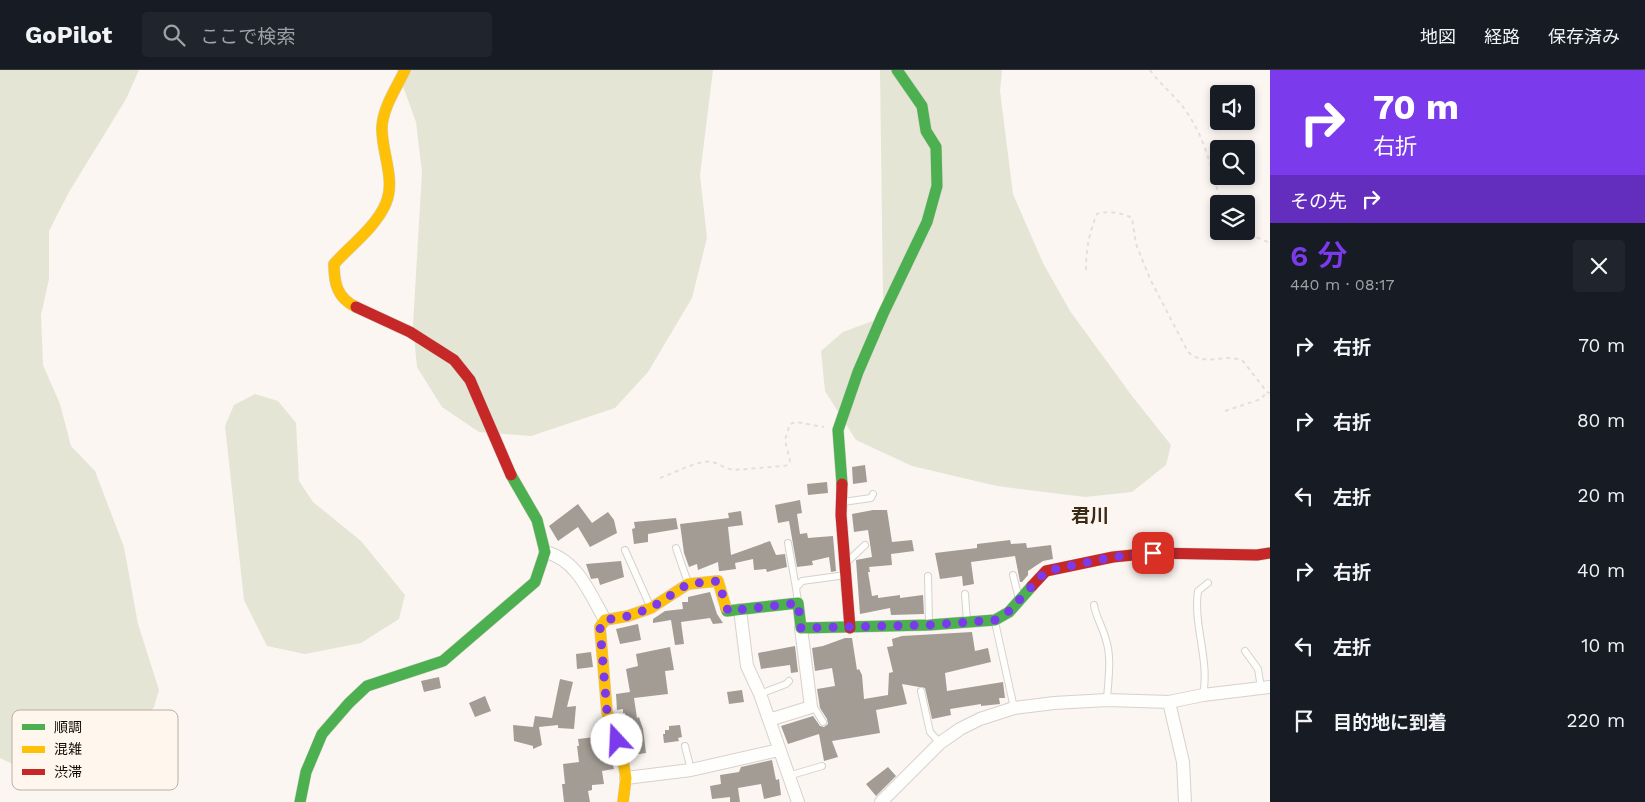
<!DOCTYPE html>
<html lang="ja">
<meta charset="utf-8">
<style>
:root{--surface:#171b24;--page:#20242c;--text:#f1f3f6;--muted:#9ea1a6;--line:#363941;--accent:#7c3aed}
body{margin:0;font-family:"Work Sans","Noto Sans JP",sans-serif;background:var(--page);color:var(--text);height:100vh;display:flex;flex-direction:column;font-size:19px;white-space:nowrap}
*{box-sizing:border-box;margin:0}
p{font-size:16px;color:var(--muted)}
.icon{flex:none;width:28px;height:28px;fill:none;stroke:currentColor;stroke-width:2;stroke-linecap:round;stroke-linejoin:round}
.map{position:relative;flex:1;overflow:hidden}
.sheet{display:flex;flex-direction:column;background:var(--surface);width:375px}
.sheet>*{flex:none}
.hud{background:#7c3aed;color:#fff;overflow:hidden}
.controls{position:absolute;left:1210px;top:15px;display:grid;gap:10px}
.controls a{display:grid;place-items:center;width:45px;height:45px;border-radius:5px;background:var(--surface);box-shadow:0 2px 8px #0003;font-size:25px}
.pin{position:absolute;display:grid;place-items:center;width:42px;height:42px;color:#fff;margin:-21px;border-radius:10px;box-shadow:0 2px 8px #0006}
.me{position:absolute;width:55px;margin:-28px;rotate:340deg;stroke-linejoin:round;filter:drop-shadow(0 0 4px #0008)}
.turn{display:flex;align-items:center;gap:18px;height:105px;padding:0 20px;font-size:22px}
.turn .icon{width:65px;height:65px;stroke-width:2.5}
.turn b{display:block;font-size:35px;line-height:42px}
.then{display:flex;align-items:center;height:48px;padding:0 20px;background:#0003;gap:10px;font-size:19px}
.round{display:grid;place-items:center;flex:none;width:52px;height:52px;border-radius:5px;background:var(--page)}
.overview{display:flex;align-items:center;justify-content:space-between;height:85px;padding:0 20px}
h1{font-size:30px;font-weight:600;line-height:38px;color:var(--accent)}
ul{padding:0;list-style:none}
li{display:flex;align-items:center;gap:15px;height:75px;padding:0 20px}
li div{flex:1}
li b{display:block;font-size:19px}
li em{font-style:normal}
header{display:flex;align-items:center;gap:30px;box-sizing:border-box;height:70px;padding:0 25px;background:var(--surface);border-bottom:1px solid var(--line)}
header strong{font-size:24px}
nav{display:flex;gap:28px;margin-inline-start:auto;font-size:18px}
.search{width:350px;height:45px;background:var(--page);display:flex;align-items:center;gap:12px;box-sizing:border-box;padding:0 18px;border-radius:5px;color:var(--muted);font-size:19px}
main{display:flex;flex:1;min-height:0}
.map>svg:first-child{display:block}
</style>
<header>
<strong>GoPilot</strong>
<div class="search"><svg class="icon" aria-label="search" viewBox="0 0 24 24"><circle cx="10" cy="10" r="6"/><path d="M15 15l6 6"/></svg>ここで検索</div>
<nav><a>地図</a><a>経路</a><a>保存済み</a></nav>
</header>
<main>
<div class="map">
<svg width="1270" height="732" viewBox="0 0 1270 732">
<rect width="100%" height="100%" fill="#fbf6f2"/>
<path fill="#e4e5d4" d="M0,0H139L126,29L69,122L49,161V209L41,245L43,295L60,334L71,376L95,401L124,477L138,554L159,620L154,637L129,664L104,680L38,706L0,688Z
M397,0H713L700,105L707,168L692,228L648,302L615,338L531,366L479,362L442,337L417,297L413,255L422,102L416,52Z
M880,0H1002L1000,21L1013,124L1043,193L1070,241L1132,326L1171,375L1166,395L1132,422L1085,427L997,416L912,396L856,370L825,321L821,281L843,262L886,246L883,226Z
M255,324L278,331L296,353L299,411L313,432L361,471L405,525L399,549L361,573L305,584L267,576L244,530L225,356L234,335Z"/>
<path fill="#a39c95" d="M865,395L867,412L853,414L852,397Z
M827,412L828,423L808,425L807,414Z
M800,430L802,443L797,444L800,464L807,463L808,468L833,466L836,501L831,502L829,487L812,491L813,495L797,497L789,451L778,453L775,435Z
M578,434L592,453L608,442L614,450L617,463L590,477L578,457L558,471L549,456Z
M873,440H887L892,472L912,470L914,481L891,484L892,495L869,497L870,502H868L872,526L878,525V528L900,525V528L923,525L924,544L891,545L890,538L860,544L856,490L872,487L868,460L854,462L852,444Z
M741,441L743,455L728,457L731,485L770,471L776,485L785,484L787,497L767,502L766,499L754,500L753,489L735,493L736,499L721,501H719L718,492L698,500L697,494L689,497L684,483L680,454L729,448L728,443Z
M676,448L678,459L648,464V472L634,474L632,459L635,458L634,452Z
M1010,470L1011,474L1026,473L1027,478L1051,475L1053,489L1043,491L1028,501V505L1022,512H1020L1015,486L971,492L974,514L963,516L962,506L940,509L935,483L977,478V474Z
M621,491L624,507L600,515L598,508L591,509L586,494Z
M710,522L717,544L723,553L713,554L710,548L681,552L684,574L675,575L671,550L653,553V549L665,541L683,539L682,532H688V527Z
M638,554L641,570L620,574L616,559Z
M972,562L975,581L988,578L991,592L945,603L947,621L1003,612L1005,628H999L1000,634L981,636V634L950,639L951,645L932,649L925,618L902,614L907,634L876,640L880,663L832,671L838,687L824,691L819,664L788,674L781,656L813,646L820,656L824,657L828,654L827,649L820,638L817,619L835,616L832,598L815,601L812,578L823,576L845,568H852L857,600L859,599L862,605L864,629L888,625L889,603L893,602L887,577L893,576L892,569L902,566Z
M795,576L798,602L791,603L790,595L761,599L758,583Z
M670,577L674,600L665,601L668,624L634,628L637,648L639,647L643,659L646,683L633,685L629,673L632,672L625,643H623V639L617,640L616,624L630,622L626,599L638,596L636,584Z
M591,582L593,597L577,599L576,584Z
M439,607L441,618L424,622L421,611Z
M560,609L573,612L567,637L576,636L574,659L558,658V655L539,657L542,675L533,679V676L514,671L513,655L533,657L535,646L552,648Z
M742,620L744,632L729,634L727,622Z
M485,626L491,641L475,647L469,633Z
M680,655L682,667L678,668L679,671L664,673L663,664H665V660H669V656Z
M604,666L614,699L602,701L604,714L592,715V720L588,721L590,732H564L562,714H565L563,694L579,692L577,676H579L578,669Z
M772,690L776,710L779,709L781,725L764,729L761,714L738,718L740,732H730V727L712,729L710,716L721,714L720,705L739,702L741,697Z
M888,697L896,706L876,726L866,714Z"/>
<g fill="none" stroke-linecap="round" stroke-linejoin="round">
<defs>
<path id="lane" d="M843,432L871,428L873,424
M788,473L796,518
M676,478L688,513
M625,480L650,536
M847,492L865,475
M1013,505L1019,529
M928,506L929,554
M965,524L967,551
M798,532L796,518L802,511L846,505
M1094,535C1096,548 1103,557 1106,570C1112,588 1108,611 1107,630
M995,552L1014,638
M1245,581L1258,599L1261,618
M921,621L930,662L940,673
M760,624L786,614L789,611
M1203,625C1210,591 1193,555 1198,521L1208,513
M812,634L823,652
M685,676L691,700
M788,706L822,696"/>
<path id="street" d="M545,482C577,489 590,524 605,550
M740,540L747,596L760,624L798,732
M1169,632L1183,692L1185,732
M769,650L811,637L801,558
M626,708L691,700L779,680
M881,732L940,673L960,659L980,649L1014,638L1054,633L1107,630L1169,632L1203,625L1270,617"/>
<path id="fast" d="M842,414L838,360L858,302L883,244L927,152L937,116L936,77L926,61L922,36L897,0
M726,538L727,541L798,533L801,558L929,555L995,550L1009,542L1032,516
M300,732L306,702L322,664L349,633L367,616L443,591L535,512L545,482L537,450L511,405"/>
<path id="slow" d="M356,237C337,228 334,213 334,194C351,175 376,157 386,133C396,109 381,81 382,57C383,37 397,17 405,0
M623,732L626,708L622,685L607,642L600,557L605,550L628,546L651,538L688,514L718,511L726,538"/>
<path id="jam" d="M356,237L410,262L454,290L470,310L511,405
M842,414L841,445L850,558
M1032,516L1046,501L1113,487L1153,483L1257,485L1270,483"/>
</defs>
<use href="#lane" stroke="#d7d1cb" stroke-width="8"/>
<use href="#street" stroke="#d7d1cb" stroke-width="14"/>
<use href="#fast" stroke="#d7d1cb" stroke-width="12"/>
<use href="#slow" stroke="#d7d1cb" stroke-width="12"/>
<use href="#jam" stroke="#d7d1cb" stroke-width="12"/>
<path stroke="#e2e0de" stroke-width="2" stroke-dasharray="4 4" stroke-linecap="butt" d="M1150,0C1160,14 1173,24 1183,37C1205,66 1212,100 1221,134
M1242,161L1270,173
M1086,200C1086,179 1089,163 1097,144C1107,140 1123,143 1132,148L1136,174L1150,209L1188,282C1206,298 1224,282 1243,291L1267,322L1270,323
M1225,341L1261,329L1267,322
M660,408C672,404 700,389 712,392C720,394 726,399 734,400L783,396L788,395L790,391L785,370L790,354L796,352L824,357"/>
<use href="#lane" stroke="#fefefd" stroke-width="6"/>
<use href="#street" stroke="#fefefd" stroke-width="12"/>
<use href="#fast" stroke="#4caf50" stroke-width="11"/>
<use href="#slow" stroke="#ffc107" stroke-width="11"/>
<use href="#jam" stroke="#c62828" stroke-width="11"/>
</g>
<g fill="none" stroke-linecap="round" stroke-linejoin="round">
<path stroke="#7c3aed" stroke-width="9" stroke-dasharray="0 16.2" d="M617,670L607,642L600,557L605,550L628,546L651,538L688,514L718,511L728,541L798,533L801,558L929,555L995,550L1008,542L1046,501L1113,487L1153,483"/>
</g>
<g text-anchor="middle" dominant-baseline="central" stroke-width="5" stroke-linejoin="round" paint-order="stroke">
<g font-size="19" font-weight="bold" fill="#392a19" stroke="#fff6ee">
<text x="1090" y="445">君川</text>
</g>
</g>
<rect x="12" y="640" width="166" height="80" rx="8" fill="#fff6ee" stroke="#b8b0a8" stroke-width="1"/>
<rect x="22" y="654" width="23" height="6" fill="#4caf50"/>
<rect x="22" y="676" width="23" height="7" fill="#ffc107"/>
<rect x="22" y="699" width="23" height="6" fill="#c62828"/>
<g font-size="14" fill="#110b05">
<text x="54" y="662">順調</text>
<text x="54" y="684">混雑</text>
<text x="54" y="707">渋滞</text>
</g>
</svg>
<div class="controls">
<a><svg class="icon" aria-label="sound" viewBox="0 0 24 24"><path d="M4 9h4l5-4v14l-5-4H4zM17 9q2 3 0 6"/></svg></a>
<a><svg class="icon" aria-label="search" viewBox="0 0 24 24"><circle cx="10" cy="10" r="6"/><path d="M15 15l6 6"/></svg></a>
<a><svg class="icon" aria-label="layers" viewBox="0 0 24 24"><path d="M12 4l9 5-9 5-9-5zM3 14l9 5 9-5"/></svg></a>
</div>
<div class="pin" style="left:1153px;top:483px;background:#d93025"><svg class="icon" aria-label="arrive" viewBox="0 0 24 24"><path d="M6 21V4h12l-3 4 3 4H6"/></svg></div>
<svg class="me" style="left:617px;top:670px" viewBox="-20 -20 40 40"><circle r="19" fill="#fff"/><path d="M0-13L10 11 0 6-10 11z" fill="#7c3aed"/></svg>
</div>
<section class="sheet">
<div class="hud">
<div class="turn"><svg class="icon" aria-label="right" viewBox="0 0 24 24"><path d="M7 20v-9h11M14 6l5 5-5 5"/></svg><div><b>70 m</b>右折</div></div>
<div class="then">その先<svg class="icon" aria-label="right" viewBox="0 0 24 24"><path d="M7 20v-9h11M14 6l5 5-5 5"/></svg></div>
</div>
<div class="overview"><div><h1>6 分</h1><p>440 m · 08:17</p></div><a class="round"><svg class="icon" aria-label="close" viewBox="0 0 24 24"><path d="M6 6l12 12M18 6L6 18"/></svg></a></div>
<ul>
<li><svg class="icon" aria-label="right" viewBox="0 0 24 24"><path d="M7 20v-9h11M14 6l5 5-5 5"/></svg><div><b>右折</b></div><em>70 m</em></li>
<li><svg class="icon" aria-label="right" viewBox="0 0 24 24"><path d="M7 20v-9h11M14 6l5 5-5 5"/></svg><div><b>右折</b></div><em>80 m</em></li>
<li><svg class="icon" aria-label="left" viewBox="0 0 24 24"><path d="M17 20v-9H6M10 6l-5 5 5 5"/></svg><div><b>左折</b></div><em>20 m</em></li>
<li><svg class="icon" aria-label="right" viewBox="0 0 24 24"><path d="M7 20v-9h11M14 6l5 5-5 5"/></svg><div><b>右折</b></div><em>40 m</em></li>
<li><svg class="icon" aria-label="left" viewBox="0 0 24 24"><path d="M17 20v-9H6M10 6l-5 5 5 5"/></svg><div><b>左折</b></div><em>10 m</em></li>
<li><svg class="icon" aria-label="arrive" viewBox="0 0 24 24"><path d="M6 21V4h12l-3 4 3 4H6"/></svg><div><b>目的地に到着</b></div><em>220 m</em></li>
</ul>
</section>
</main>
